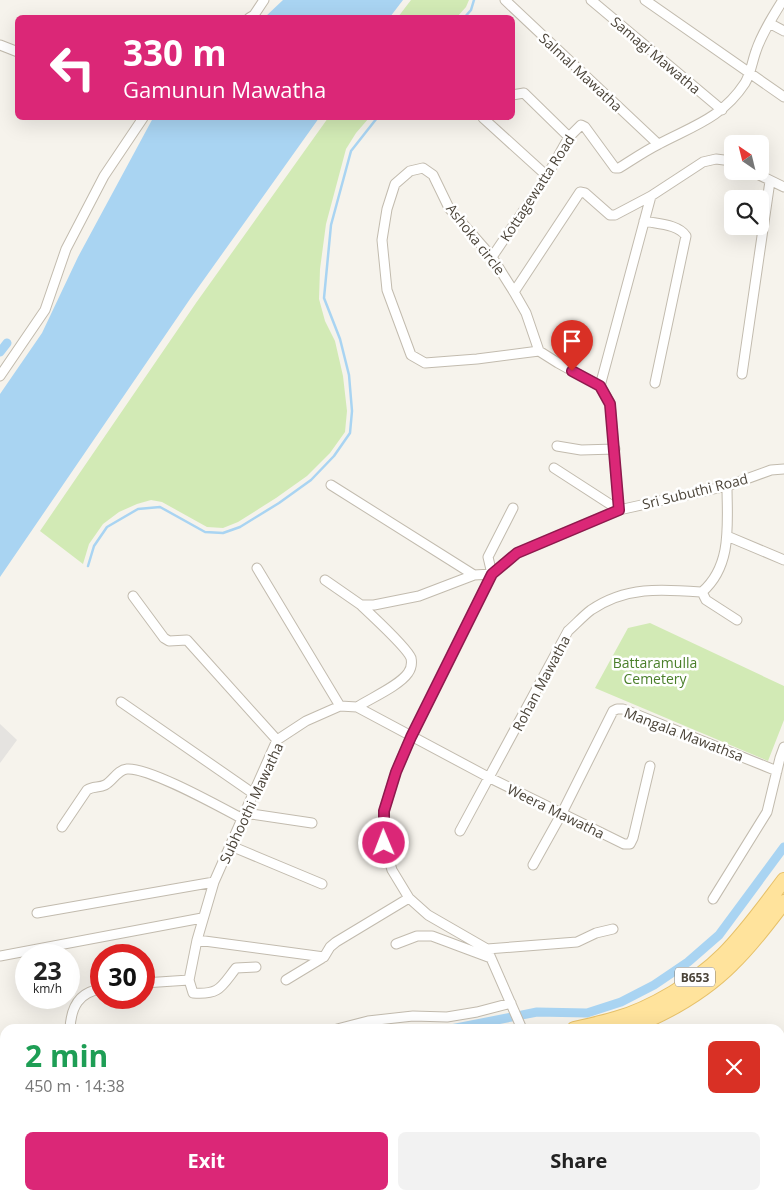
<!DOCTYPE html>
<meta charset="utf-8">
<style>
:root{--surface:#fff;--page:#f2f2f2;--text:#222;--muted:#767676;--accent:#db2777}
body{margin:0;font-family:"Open Sans",sans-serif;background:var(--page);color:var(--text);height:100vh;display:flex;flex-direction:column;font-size:19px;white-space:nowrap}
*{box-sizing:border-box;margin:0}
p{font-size:16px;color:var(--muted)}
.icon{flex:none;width:28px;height:28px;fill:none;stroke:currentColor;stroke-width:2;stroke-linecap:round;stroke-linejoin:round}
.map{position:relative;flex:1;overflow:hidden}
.side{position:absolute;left:0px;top:1024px;width:785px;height:176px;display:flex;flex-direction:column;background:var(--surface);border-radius:15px 15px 0 0;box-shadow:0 5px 20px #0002}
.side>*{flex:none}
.guide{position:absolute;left:15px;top:15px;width:500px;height:105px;border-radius:8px;box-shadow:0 5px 20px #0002;background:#db2777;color:#fff;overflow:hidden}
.needle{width:32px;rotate:325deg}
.buttons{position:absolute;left:724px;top:135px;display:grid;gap:10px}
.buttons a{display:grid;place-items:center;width:45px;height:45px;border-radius:8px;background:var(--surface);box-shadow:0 5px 20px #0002;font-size:25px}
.speed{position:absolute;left:15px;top:944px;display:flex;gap:10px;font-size:25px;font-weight:700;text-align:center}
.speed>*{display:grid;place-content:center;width:65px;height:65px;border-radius:50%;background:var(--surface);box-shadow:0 5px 20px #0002;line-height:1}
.speed small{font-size:12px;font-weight:400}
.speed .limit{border:8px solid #d22;background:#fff;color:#111}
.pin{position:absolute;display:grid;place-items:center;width:42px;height:42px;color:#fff;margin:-51px -21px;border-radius:50% 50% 50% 0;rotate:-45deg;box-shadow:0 0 5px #0007}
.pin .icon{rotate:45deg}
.me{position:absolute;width:55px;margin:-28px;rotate:359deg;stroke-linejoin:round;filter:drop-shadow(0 0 4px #0008)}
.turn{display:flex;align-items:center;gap:18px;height:105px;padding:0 25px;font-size:22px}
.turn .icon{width:65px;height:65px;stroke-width:2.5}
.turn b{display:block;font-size:35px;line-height:42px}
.round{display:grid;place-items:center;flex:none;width:52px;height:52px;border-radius:8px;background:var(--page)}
.overview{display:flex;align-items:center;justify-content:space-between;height:85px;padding:0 25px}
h1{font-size:30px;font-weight:700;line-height:38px;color:#1e9e55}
.cta{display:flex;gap:10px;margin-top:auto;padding:10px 25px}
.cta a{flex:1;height:58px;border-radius:8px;background:var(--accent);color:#fff;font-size:20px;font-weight:700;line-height:58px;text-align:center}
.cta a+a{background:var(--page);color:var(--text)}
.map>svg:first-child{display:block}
</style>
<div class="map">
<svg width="784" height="1199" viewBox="0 0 784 1199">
<rect width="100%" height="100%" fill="#f6f3ec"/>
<path fill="#d2eab5" d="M411,0H469L466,7L457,17H398Z
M328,118H369L356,133L346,149L326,224L320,269L319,299L325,321L335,341L343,376L347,411L345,432L330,453L307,476L276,498L238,522L223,528L207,527L162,502L151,500L137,504L119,512L103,524L89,544L83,564L40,531L196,303Z
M650,623L784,686V720L768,761L595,688L628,628Z"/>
<path fill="#e5e3e0" d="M0,724L17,740L0,763Z
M50,1195H218L216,1199H49Z"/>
<path fill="#a9d4f2" d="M283,0H403L390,17H265Z
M153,118H319L190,299L0,577V394L42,333L78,257Z"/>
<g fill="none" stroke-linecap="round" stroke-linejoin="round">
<path stroke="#a9d4f2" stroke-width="2.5" d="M464,18L471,10L474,0
M88,566L94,546L107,527L138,509L160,507L205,532L223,533L240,527L279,503L311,480L334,456L350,433L352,411L349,375L340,339L324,298L331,225L351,151L377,118"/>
<path stroke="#a9d4f2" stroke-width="9" d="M0,352L7,343
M451,1029L537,1012L587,1013L621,1002L654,985L688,962L719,935L784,847
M0,1052L5,1054"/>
<defs>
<path id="street" d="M505,0L658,144
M591,0L722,110
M645,0L784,97
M249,18L254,15L264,0
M769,23L784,31
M0,45L18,52
M512,95L524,93L569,137
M483,118L547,176
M423,168L433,175L449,208L492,257L514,292L526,313L539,351L477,359L425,363L411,355L387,290L382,240L387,209L395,184L410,171Z
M751,171L784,187
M644,221C657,224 678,224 686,236L655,383
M492,257L547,176L569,137L581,125L585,127L615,168H619C632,160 645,151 659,144C693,126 722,118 745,83C751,73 752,62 756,51C762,33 773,16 783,0
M514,292L580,192L585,193L610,215H615L651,196L703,162L716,159L732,161
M539,351L558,363L600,386L610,403L619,510
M742,374L770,181
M0,376L45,310L66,249L104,176L143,118
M600,386L651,196
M557,446L581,450L615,449
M554,468L619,510
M331,485L474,575
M727,536L784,560
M257,568L340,706
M325,580L361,605H374L419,596L474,575L492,574L488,557L513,508
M702,592L706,600L737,620
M133,596L164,638L169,641L187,640L277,740
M121,702L254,794
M357,707C371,698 399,686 408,673C411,669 412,663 411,658C407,647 371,615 361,605
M245,813L312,823
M62,827L87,790C93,786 99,788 105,785C113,781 117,770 127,769C149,767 220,807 243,819
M460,831L568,631C576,624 583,616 591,610C626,586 662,589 702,592C733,565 727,523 727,486
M231,846L322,884
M533,865L562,813L613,711L617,709H623L777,771
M713,899L767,812L780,758L784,747
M37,913L214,882
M197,940L324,957L330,947L336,942L409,898
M396,944L417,936H432L491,958
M487,949L577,942L596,933L613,929
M0,956L202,918
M256,967L236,968C221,987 220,995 193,993L189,980L197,940L214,882L277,740L306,721L340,706L357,707L490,778L624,844H630L633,838L650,766
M286,980L324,957
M144,983L189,980
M70,1029C71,1007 79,992 101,989
M337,1029L368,1021L413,1016L447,1017L477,1012L511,1003
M522,1029L487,949L428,915L409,898L392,870L384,843V811L396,772L411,737L492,574L517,553L619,510L727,486L771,470L784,469
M608,1195L610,1199"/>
<path id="primary" d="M574,1029C588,1026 602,1023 615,1019C651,1009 697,981 723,955C746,932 765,905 784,880
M627,1029C665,1014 703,993 732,964C752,945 768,923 784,902
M780,1162L784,1160
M780,1175L784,1173
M31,1199L33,1195
M42,1199L44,1195
M724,1199L730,1195
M744,1199L750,1195"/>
</defs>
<use href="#street" stroke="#c2bbae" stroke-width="11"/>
<use href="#primary" stroke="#e6c16a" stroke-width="16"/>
<use href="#street" stroke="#fff" stroke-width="9"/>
<use href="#primary" stroke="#ffe39c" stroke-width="14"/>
</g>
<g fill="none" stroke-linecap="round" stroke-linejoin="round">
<defs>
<path id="route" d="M384,843V811L396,772L411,737L492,574L517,553L619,510L610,404L600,386L572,371"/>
</defs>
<use href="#route" stroke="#8e194d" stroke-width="12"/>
<use href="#route" stroke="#db2777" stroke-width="9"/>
</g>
<g text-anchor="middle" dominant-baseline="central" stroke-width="5" stroke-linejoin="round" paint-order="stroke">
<rect fill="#fff" stroke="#817c74" stroke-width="1" x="675" y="967.5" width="40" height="19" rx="4"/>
<g font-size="12" font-weight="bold" fill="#4b4439">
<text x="695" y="977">B653</text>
</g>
<g font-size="14" fill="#4b4439" stroke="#fff">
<text transform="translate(656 55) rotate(40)">Samagi Mawatha</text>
<text transform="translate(581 72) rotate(43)">Salmal Mawatha</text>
<text transform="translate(537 188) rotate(-57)">Kottagewatta Road</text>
<text transform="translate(476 239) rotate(52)">Ashoka circle</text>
<text transform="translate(695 491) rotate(-14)">Sri Subuthi Road</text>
<text transform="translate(541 683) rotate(-62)">Rohan Mawatha</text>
<text transform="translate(684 734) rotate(21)">Mangala Mawathsa</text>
<text transform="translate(251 803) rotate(-65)">Subhoothi Mawatha</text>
<text transform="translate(556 811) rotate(26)">Weera Mawatha</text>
</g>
<g font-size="14" fill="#4a7f2a" stroke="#fff">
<text x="655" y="662">Battaramulla<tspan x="655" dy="16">Cemetery</tspan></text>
</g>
</g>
</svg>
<div class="buttons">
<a><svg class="needle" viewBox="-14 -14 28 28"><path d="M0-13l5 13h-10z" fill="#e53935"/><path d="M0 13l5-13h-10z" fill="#767676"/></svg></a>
<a><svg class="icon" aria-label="search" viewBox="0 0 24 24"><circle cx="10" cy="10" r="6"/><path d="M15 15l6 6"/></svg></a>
</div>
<div class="speed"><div>23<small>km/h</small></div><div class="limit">30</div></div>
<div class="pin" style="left:572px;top:371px;background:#d93025"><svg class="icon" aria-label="arrive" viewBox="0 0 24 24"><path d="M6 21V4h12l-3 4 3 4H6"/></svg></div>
<svg class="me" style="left:384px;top:843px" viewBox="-20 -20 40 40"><circle r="17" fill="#db2777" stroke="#fff" stroke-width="3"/><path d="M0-11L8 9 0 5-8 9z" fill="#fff"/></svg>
<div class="guide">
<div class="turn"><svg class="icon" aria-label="left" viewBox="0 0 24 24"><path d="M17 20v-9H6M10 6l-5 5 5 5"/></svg><div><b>330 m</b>Gamunun Mawatha</div></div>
</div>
<section class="side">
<div class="overview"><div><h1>2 min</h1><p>450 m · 14:38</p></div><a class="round" style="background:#d93025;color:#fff"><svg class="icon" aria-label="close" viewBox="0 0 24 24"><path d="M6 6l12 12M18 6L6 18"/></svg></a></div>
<div class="cta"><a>Exit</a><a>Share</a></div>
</section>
</div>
